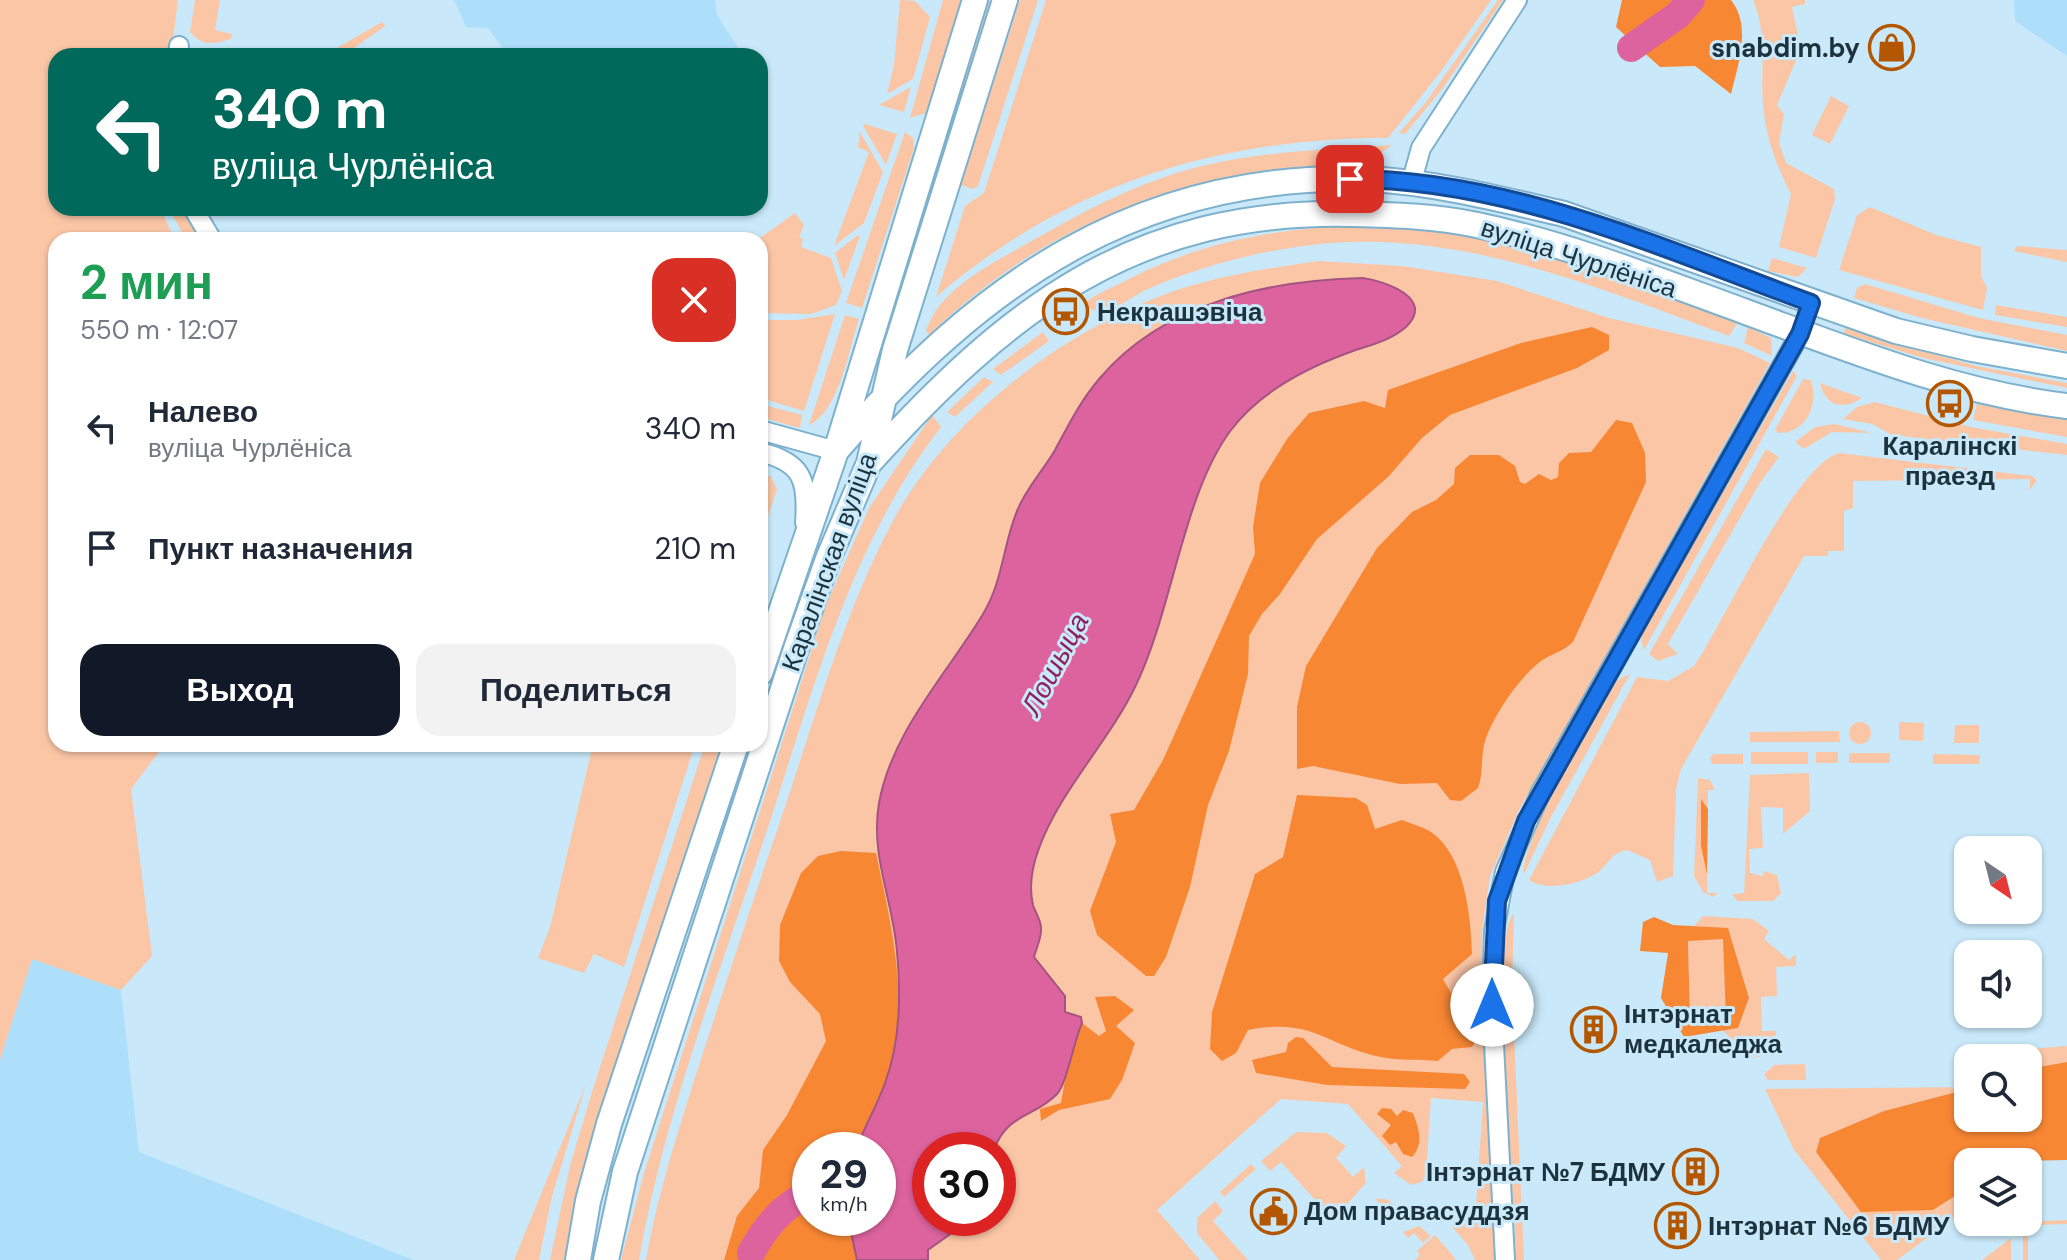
<!DOCTYPE html>
<html lang="ru">
<meta charset="utf-8">
<style>
:root{--surface:#fff;--page:#f2f2f3;--text:#1f2937;--muted:#747a83;--accent:#111827}
body{margin:0;font-family:"DM Sans",sans-serif;background:var(--page);color:var(--text);height:100vh;display:flex;flex-direction:column;font-size:30px;white-space:nowrap}
*{box-sizing:border-box;margin:0}
p{font-size:26px;color:var(--muted)}
.icon{flex:none;width:44px;height:44px;fill:none;stroke:currentColor;stroke-width:2;stroke-linecap:round;stroke-linejoin:round}
.map{position:relative;flex:1;overflow:hidden}
.side{position:absolute;left:48px;top:232px;width:720px;height:520px;display:flex;flex-direction:column;background:var(--surface);border-radius:24px;box-shadow:0 2px 6px #0004}
.side>*{flex:none}
.top-card{position:absolute;left:48px;top:48px;width:720px;height:168px;border-radius:24px;box-shadow:0 2px 6px #0004;background:#00695c;color:#fff;overflow:hidden}
.needle{width:52px;rotate:145deg}
.controls{position:absolute;left:1954px;top:836px;display:grid;gap:16px}
.controls a{display:grid;place-items:center;width:88px;height:88px;border-radius:16px;background:var(--surface);box-shadow:0 2px 6px #0004;font-size:40px}
.speed{position:absolute;left:792px;top:1132px;display:flex;gap:16px;font-size:40px;font-weight:700;text-align:center}
.speed>*{display:grid;place-content:center;width:104px;height:104px;border-radius:50%;background:var(--surface);box-shadow:0 2px 6px #0004;line-height:1}
.speed small{font-size:20px;font-weight:400}
.speed .limit{border:12px solid #d22;background:#fff;color:#111}
.pin{position:absolute;display:grid;place-items:center;width:68px;height:68px;color:#fff;margin:-34px;border-radius:16px;box-shadow:0 4px 12px #0006}
.me{position:absolute;width:88px;margin:-44px;rotate:0deg;stroke-linejoin:round;filter:drop-shadow(0 0 6px #0008)}
.turn{display:flex;align-items:center;gap:28px;height:168px;padding:0 32px;font-size:36px}
.turn .icon{width:104px;height:104px;stroke-width:2.5}
.turn b{display:block;font-size:56px;line-height:68px}
.round{display:grid;place-items:center;flex:none;width:84px;height:84px;border-radius:24px;background:var(--page)}
.head{display:flex;align-items:center;justify-content:space-between;height:136px;padding:0 32px}
h1{font-size:48px;font-weight:700;line-height:60px;color:#1e9e55}
.action{display:flex;gap:16px;margin-top:auto;padding:16px 32px}
.action a{flex:1;height:92px;border-radius:24px;background:var(--accent);color:#fff;font-size:32px;font-weight:700;line-height:92px;text-align:center}
.action a+a{background:var(--page);color:var(--text)}
ul{padding:0;list-style:none}
li{display:flex;align-items:center;gap:24px;height:120px;padding:0 32px}
li div{flex:1}
li b{display:block;font-size:30px}
li em{font-style:normal}
.map>svg:first-child{display:block}
</style>
<div class="map">
<svg width="2067" height="1260" viewBox="0 0 2067 1260">
<rect width="100%" height="100%" fill="#c9e9fa"/>
<path fill="#aedffa" d="M454,0H715L717,15L741,52L734,56H508L488,28L466,27Z
M2014,0H2067V56L2015,21Z
M32,959L121,990L139,1152L414,1260H0V1060Z"/>
<path fill="#fbc6a6" fill-rule="evenodd" d="M0,0H178L171,56H56V208H160L175,240H56V744H165L131,789L152,956L121,990L32,959L0,1060Z
M195,0H220L215,30L232,34L231,39C213,44 203,47 190,32Z
M900,0L915,1L930,17L913,79L887,94L894,65Z
M943,0H963L926,113L910,118Z
M990,0H993L892,315L889,314Z
M1020,0H1038L978,186L973,189L961,185Z
M1046,0H1491L1442,70L1388,138C1217,138 1066,185 936,297L965,206L984,193Z
M1498,0H1503L1443,88L1405,134L1399,133L1426,102Z
M1753,0H1805V4L1792,7L1801,49L1777,105L1784,114L1779,143L1786,163L1834,189L1835,199L1816,258L1779,247L1791,194C1776,165 1766,138 1763,105C1760,66 1768,36 1753,0Z
M382,22L385,26L343,56H333L330,52Z
M911,87L904,112L879,105Z
M1831,96L1849,106L1830,144L1812,135Z
M865,124L897,134L886,165L863,126Z
M860,132L883,172L864,223L834,246L869,152L858,147Z
M905,132L913,138L914,148L862,308L846,303Z
M1392,145L1373,158L1359,162C1192,172 1052,216 929,335L926,331C938,293 980,270 1014,251C1062,224 1109,196 1162,178C1233,152 1317,150 1392,145Z
M1870,207L1936,235L1981,247V276L1987,288L1983,310L1839,270L1857,215Z
M169,208H185L201,240H186Z
M795,213L804,225L799,237L803,239L801,247L831,258L842,291L836,305L811,314L760,313L757,240Z
M1367,225L1468,234L1542,252L1738,322L1729,336C1597,287 1455,227 1312,245C1254,252 1201,266 1148,289C1127,298 1103,324 1085,304C1092,295 1110,289 1121,283C1197,242 1281,227 1367,225Z
M858,235L860,236L844,280L835,253Z
M2017,246L2067,250V262L2014,251Z
M1772,258L1807,268L1798,277L1768,271Z
M1319,261L1402,266L1497,281L1609,318L1738,348L1770,363L1521,806L1490,876L1482,931V1029L1494,1197L1495,1260H1475L1468,1245L1452,1227L1476,1204L1483,1102L1431,1098L1426,1174L1422,1182L1411,1185L1394,1173L1402,1166L1348,1104L1281,1099L1157,1210L1200,1260H646C658,1191 680,1125 701,1059C724,989 747,918 771,848C808,743 841,616 894,519C952,412 1081,316 1197,284C1236,273 1278,267 1319,261ZM810,1150H878V1218H810ZM930,1150H998V1218H930Z
M1865,284L1979,318L2067,335V351L1922,318L1854,298L1857,288Z
M1996,305L2067,317V327L1995,315Z
M835,314L804,411L760,398V320H797Z
M845,315L859,319C849,349 839,412 809,425Z
M1748,327L1771,338L1772,356L1744,343Z
M1845,328L1976,366L2067,383V388L1923,358L1844,334Z
M1043,332L1049,341L1001,375L993,369Z
M1793,371L1797,376L1644,650L1641,640L1644,630Z
M984,377L993,382L955,417L947,412Z
M1803,379L1811,380C1819,404 1807,433 1779,433L1775,430Z
M1820,383L1862,398C1843,411 1825,406 1820,383Z
M1875,402L1971,427L2067,444V455L1892,435L1872,424L1843,419L1857,407Z
M760,404L802,415L800,428L760,417Z
M1977,404L2067,420V437L1973,420Z
M932,415L941,427C846,550 810,704 761,848C716,983 663,1120 639,1260H621L644,1173L826,605L869,508Z
M1835,424L1871,433L1832,432L1804,449L1795,442L1815,427Z
M1766,449L1779,457L1760,483L1668,644L1678,654L1658,661L1649,654Z
M1839,453L2032,476L2037,480L2030,490V479L1853,481V508L1844,511V551H1828V556H1804L1681,769L1676,789L1673,876L1657,882L1650,860L1627,850C1611,853 1609,864 1597,873C1581,884 1545,892 1529,880L1637,677L1668,681L1694,666C1724,623 1794,466 1839,453Z
M760,473L771,477L777,489L760,541Z
M1630,674L1550,819L1524,874C1517,853 1596,705 1614,684C1618,679 1623,677 1630,674Z
M1899,722L1924,723L1923,741L1899,740Z
M1849 733a11 11 0 1 1 22 0a11 11 0 1 1-22 0Z
M1955,725H1979V743H1954Z
M1839,731L1840,742H1750V732Z
M593,744H695L624,967L594,954L584,973L538,958L550,927Z
M705,744H721L577,1196L566,1260H550L570,1166L592,1092Z
M1751,752H1808V764H1751Z
M1816,752H1838V763H1816Z
M1849,753H1890V763H1849Z
M1714,754H1743V764H1712L1710,758Z
M1933,754L1980,755L1979,764H1933Z
M1809,773L1810,811L1783,834V808L1761,807L1763,848L1749,849L1750,873L1763,876L1764,871L1777,875L1781,893L1773,901H1737L1732,894L1744,893L1750,775Z
M1698,778L1710,780L1715,790H1708L1707,893H1718L1713,897L1703,892L1694,876Z
M1514,913L1512,988L1524,1260H1516C1517,1203 1487,943 1514,913Z
M1703,916L1753,919L1769,931L1764,939L1789,960L1796,954V966L1776,967L1777,996L1761,997L1762,1031H1776V1035L1767,1039L1768,1053L1758,1057L1748,1055L1722,1030L1738,1028L1749,998L1728,929L1694,926Z
M1724,939L1726,1020L1690,1021L1688,940Z
M2067,1046V1062L2028,1069V1058H1981V1053Z
M1805,1064L1806,1080H1768L1764,1074L1774,1065Z
M586,1084L551,1200L539,1260H514Z
M1968,1087L1967,1090L1884,1111L1820,1138L1816,1152L1923,1208L1933,1210L1968,1188V1208L1897,1260H1881L1794,1150L1765,1089Z
M1296,1132L1327,1133L1346,1146L1336,1158L1353,1177L1364,1167L1366,1183L1333,1220L1281,1162L1270,1171L1261,1161Z
M1251,1164L1256,1169L1224,1197L1220,1192Z
M1375,1199H1386L1394,1204L1397,1220Z
M1215,1201L1223,1211L1213,1221L1248,1260H1219L1197,1233V1218Z
M2067,1220V1224L2028,1225V1260H2023V1222Z
M1419,1226L1431,1236L1423,1243L1414,1233L1408,1238L1403,1232Z
M1435,1235L1454,1257L1456,1260H1415L1420,1255L1417,1251Z
M2011,1238V1260H1982Z"/>
<path fill="#f88734" fill-rule="evenodd" d="M1622,0H1731C1752,26 1738,65 1731,94L1695,66L1660,67L1616,27Z
M1592,327L1609,335V350L1577,368L1450,415L1422,438L1388,477L1317,539L1280,594L1262,614L1249,636L1248,674L1229,751L1208,805L1190,887L1166,957L1154,976H1146L1097,935L1090,911L1116,842L1110,814L1134,810L1163,760L1255,554L1253,527L1260,483L1287,439L1309,413L1364,401L1385,408L1388,390L1521,343Z
M1616,420L1632,423L1645,453L1646,482L1573,642C1563,652 1553,653 1541,661C1519,678 1495,713 1486,738C1480,754 1484,772 1478,788L1461,801L1450,800L1437,783L1400,784L1313,766L1297,769V707L1306,666L1377,548L1412,512L1436,500L1454,484L1455,468L1470,455H1499L1515,466L1520,482L1525,484L1539,474L1551,480L1558,477L1559,463L1569,453L1591,452Z
M1297,795L1356,798L1367,805L1375,829L1402,820C1412,824 1423,827 1431,832C1465,855 1471,917 1472,954L1443,979L1451,993L1455,1020L1471,1017C1480,1026 1479,1037 1472,1047L1452,1049L1438,1061C1420,1059 1399,1061 1381,1057C1325,1045 1313,1017 1248,1030L1236,1053L1222,1061L1210,1049L1212,1012L1255,874L1283,857Z
M1701,799L1708,809L1707,874L1701,846Z
M841,851L876,853C892,929 912,1005 885,1082C877,1105 864,1127 856,1150H810V1218H848L857,1260H724L737,1216L759,1188L763,1150L787,1115L826,1041L820,1014L790,982L779,961L780,925L801,873L818,856Z
M1654,917L1673,925L1728,928L1749,998L1738,1028L1684,1037L1661,998L1668,953L1640,951L1643,922ZM1723,939L1726,1020L1690,1021L1688,941Z
M1115,996L1134,1010L1116,1026L1135,1043L1122,1080L1110,1099L1059,1110L1041,1121L1040,1109L1061,1103L1070,1051L1082,1023L1099,1036L1106,1031L1095,997Z
M1296,1037L1303,1038L1332,1067L1464,1074L1470,1082L1465,1089L1327,1085L1256,1073L1252,1060L1286,1052L1288,1043Z
M2067,1062V1160L1968,1162V1188L1933,1210L1861,1212L1816,1152L1820,1138L1884,1111L1968,1089V1118H2028V1069Z
M1382,1108L1391,1109L1397,1116L1403,1110L1413,1113C1419,1129 1424,1144 1412,1157L1403,1154L1396,1142L1390,1145L1382,1136L1391,1125L1377,1114Z"/>
<path fill="#dd639e" stroke="#a35481" stroke-width="2" d="M1363,278C1384,281 1436,298 1406,327C1389,342 1365,346 1345,354C1302,370 1259,393 1231,430C1183,494 1173,608 1136,685C1109,742 1059,791 1038,851C1032,868 1029,888 1033,905C1035,912 1041,920 1041,928C1042,937 1036,949 1034,957L1065,996V1012L1081,1017L1082,1023C1074,1040 1067,1083 1057,1094C1034,1118 1007,1113 994,1150H930V1218H960L953,1232L928,1250V1260H857L848,1218H878V1150H856C864,1127 877,1106 885,1083C900,1043 901,994 897,952C893,900 870,856 879,803C892,731 947,674 983,614C1003,581 1003,545 1017,511C1026,488 1043,471 1055,450C1069,424 1081,400 1100,378C1163,303 1269,280 1363,278Z"/>
<g fill="none" stroke-linecap="round" stroke-linejoin="round">
<path stroke="#dd639e" stroke-width="28" d="M1631,48L1678,15L1691,0
M751,1253C766,1226 782,1206 810,1193"/>
<defs>
<path id="minor" d="M178,56L179,46
M1411,184L1421,148L1517,0
M193,208L212,240
M760,430L836,451
M760,452C803,462 808,481 805,523
M1505,1260L1492,1005L1494,931L1505,872L1541,792L1800,334"/>
<path id="major" d="M836,451C980,284 1137,172 1367,179C1434,182 1500,199 1564,214L1896,331L1972,349L2067,366
M869,463C1008,309 1135,209 1352,214C1394,215 1435,216 1477,225C1568,244 1658,280 1746,312C1850,350 1956,393 2067,406
M760,673L836,451L975,0
M578,1260L588,1201L609,1124L736,744
M606,1260L625,1172L797,646L828,559L869,463L895,350L1005,0"/>
</defs>
<use href="#minor" stroke="#7db1cd" stroke-width="22"/>
<use href="#major" stroke="#7db1cd" stroke-width="28"/>
<use href="#minor" stroke="#fff" stroke-width="18"/>
<use href="#major" stroke="#fff" stroke-width="24"/>
</g>
<g fill="none" stroke-linecap="round" stroke-linejoin="round">
<defs>
<path id="route" d="M1350,179C1510,179 1664,249 1811,303L1800,334L1526,821L1497,901L1492,1005"/>
</defs>
<use href="#route" stroke="#114b97" stroke-width="20"/>
<use href="#route" stroke="#1a73e8" stroke-width="14"/>
</g>
<defs>
<symbol id="shop-ring" viewBox="-11 -11 22 22"><circle r="9.5" fill="#c9e9fa" stroke="#b35600" stroke-width="1.5"/><path d="M-5-2.5h2.3a2.7 3.5 0 0 1 5.4 0H5L5.5 6h-11ZM-1.5-2.5h3a1.5 2.3 0 0 0-3 0Z" fill="#b35600"/></symbol>
<symbol id="bus-ring" viewBox="-11 -11 22 22"><circle r="9.5" fill="#c9e9fa" stroke="#b35600" stroke-width="1.5"/><path d="M-5-6H5V4H4V6H2V4H-2V6H-4V4H-5ZM-3.5-4V0h7V-4ZM-3.5 1.2v1.5H-2V1.2ZM2 1.2v1.5H3.5V1.2Z" fill="#b35600"/></symbol>
<symbol id="building-ring" viewBox="-11 -11 22 22"><circle r="9.5" fill="#c9e9fa" stroke="#b35600" stroke-width="1.5"/><path d="M-4-6H4V6H1V3H-1V6H-4ZM-2.5-4.3h1.7v1.8h-1.7ZM.8-4.3h1.7v1.8H.8ZM-2.5-1h1.7V.8h-1.7ZM.8-1h1.7V.8H.8Z" fill="#b35600"/></symbol>
<symbol id="civic-ring" viewBox="-11 -11 22 22"><circle r="9.5" fill="#c9e9fa" stroke="#b35600" stroke-width="1.5"/><path d="M-.6-6.5H3V-4.5H.6V-3L4-1V1h2V6H-6V1h2V-1L-.6-3ZM-1.2 2.5V6h2.4V2.5Z" fill="#b35600"/></symbol>
</defs>
<g fill-rule="evenodd">
<use href="#shop-ring" x="1866" y="22" width="51" height="51"/>
<use href="#bus-ring" x="1040" y="286" width="51" height="51"/>
<use href="#bus-ring" x="1924" y="378" width="51" height="51"/>
<use href="#building-ring" x="1568" y="1004" width="51" height="51"/>
<use href="#building-ring" x="1670" y="1146" width="51" height="51"/>
<use href="#civic-ring" x="1248" y="1186" width="51" height="51"/>
<use href="#building-ring" x="1652" y="1200" width="51" height="51"/>
</g>
<g text-anchor="middle" dominant-baseline="central" stroke-width="6" stroke-linejoin="round" paint-order="stroke">
<g font-size="26" font-weight="bold" fill="#1c323d" stroke="#c9e9fa" text-anchor="start">
<text x="1860" y="48" text-anchor="end">snabdim.by</text>
<text x="1097" y="312">Некрашэвіча</text>
<text x="1950" y="446" text-anchor="middle">Каралінскі<tspan x="1950" dy="30">праезд</tspan></text>
<text x="1624" y="1014">Інтэрнат<tspan x="1624" dy="30">медкаледжа</tspan></text>
<text x="1665" y="1172" text-anchor="end">Інтэрнат №7 БДМУ</text>
<text x="1304" y="1211">Дом правасуддзя</text>
<text x="1708" y="1226">Інтэрнат №6 БДМУ</text>
</g>
<g font-size="26" fill="#1c323d" stroke="#c9e9fa">
<text transform="translate(1579 258) rotate(18)">вуліца Чурлёніса</text>
<text transform="translate(829 562) rotate(-70)">Каралінская вуліца</text>
</g>
<g font-size="28" font-style="italic" fill="#8f215d" stroke="#c9e9fa">
<text transform="translate(1055 664) rotate(-62)">Лошыца</text>
</g>
</g>
</svg>
<div class="controls">
<a><svg class="needle" viewBox="-14 -14 28 28"><path d="M0-13l5 13h-10z" fill="#e53935"/><path d="M0 13l5-13h-10z" fill="#747a83"/></svg></a>
<a><svg class="icon" aria-label="sound" viewBox="0 0 24 24"><path d="M4 9h4l5-4v14l-5-4H4zM17 9q2 3 0 6"/></svg></a>
<a><svg class="icon" aria-label="search" viewBox="0 0 24 24"><circle cx="10" cy="10" r="6"/><path d="M15 15l6 6"/></svg></a>
<a><svg class="icon" aria-label="layers" viewBox="0 0 24 24"><path d="M12 4l9 5-9 5-9-5zM3 14l9 5 9-5"/></svg></a>
</div>
<div class="speed"><div>29<small>km/h</small></div><div class="limit">30</div></div>
<div class="pin" style="left:1350px;top:179px;background:#d93025"><svg class="icon" aria-label="arrive" viewBox="0 0 24 24"><path d="M6 21V4h12l-3 4 3 4H6"/></svg></div>
<svg class="me" style="left:1492px;top:1005px" viewBox="-20 -20 40 40"><circle r="19" fill="#fff"/><path d="M0-13L10 11 0 6-10 11z" fill="#1a73e8"/></svg>
<div class="top-card">
<div class="turn"><svg class="icon" aria-label="left" viewBox="0 0 24 24"><path d="M17 20v-9H6M10 6l-5 5 5 5"/></svg><div><b>340 m</b>вуліца Чурлёніса</div></div>
</div>
<section class="side">
<div class="head"><div><h1>2 мин</h1><p>550 m · 12:07</p></div><a class="round" style="background:#d93025;color:#fff"><svg class="icon" aria-label="close" viewBox="0 0 24 24"><path d="M6 6l12 12M18 6L6 18"/></svg></a></div>
<ul>
<li><svg class="icon" aria-label="left" viewBox="0 0 24 24"><path d="M17 20v-9H6M10 6l-5 5 5 5"/></svg><div><b>Налево</b><p>вуліца Чурлёніса</p></div><em>340 m</em></li>
<li><svg class="icon" aria-label="arrive" viewBox="0 0 24 24"><path d="M6 21V4h12l-3 4 3 4H6"/></svg><div><b>Пункт назначения</b></div><em>210 m</em></li>
</ul>
<div class="action"><a>Выход</a><a>Поделиться</a></div>
</section>
</div>
